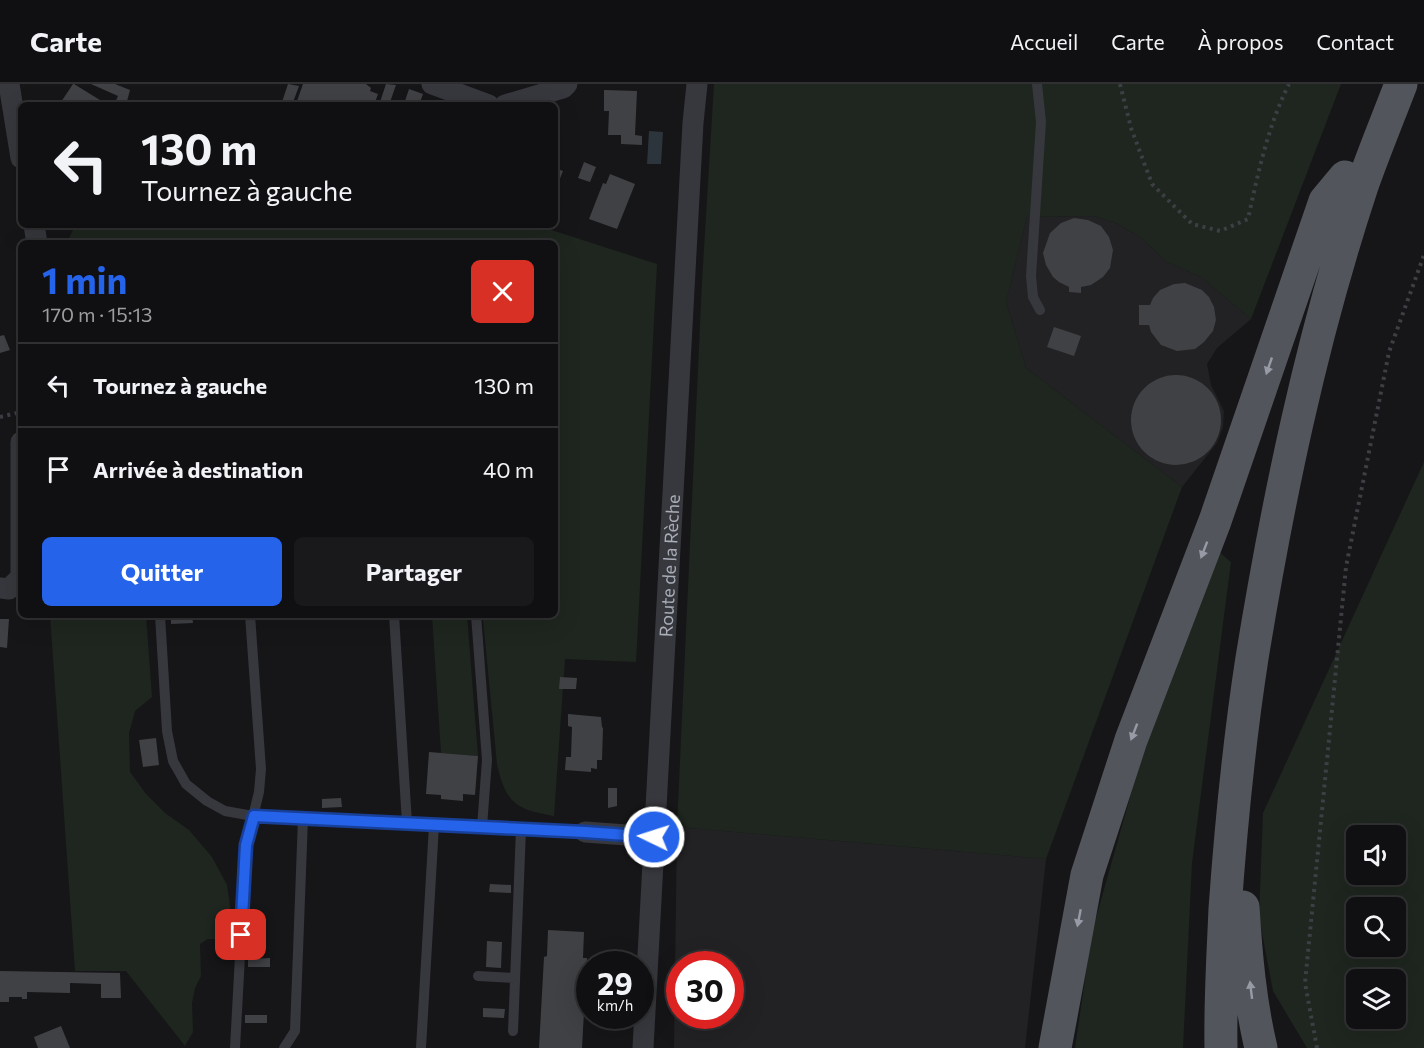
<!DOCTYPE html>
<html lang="fr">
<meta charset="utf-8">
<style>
:root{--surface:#101012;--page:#19191b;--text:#f1f3f6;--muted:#9c9d9f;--line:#303032;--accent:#2563eb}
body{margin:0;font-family:Commissioner,sans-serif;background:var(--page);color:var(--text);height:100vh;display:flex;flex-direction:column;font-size:22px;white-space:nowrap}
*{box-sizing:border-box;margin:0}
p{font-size:20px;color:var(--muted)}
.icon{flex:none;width:33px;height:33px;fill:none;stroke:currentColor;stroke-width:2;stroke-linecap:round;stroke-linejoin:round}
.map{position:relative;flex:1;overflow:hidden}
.panel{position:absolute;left:18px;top:156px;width:540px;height:378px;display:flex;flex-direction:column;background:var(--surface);border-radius:9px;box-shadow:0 6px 24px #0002,0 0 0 2px var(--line)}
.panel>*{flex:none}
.guide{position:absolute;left:18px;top:18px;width:540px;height:126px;border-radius:9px;box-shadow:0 6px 24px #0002,0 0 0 2px var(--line);background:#101012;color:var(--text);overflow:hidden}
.fabs{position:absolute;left:1346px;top:741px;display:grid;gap:12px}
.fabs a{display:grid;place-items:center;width:60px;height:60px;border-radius:9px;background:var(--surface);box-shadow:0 6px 24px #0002,0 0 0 2px var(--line);font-size:30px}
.speed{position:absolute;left:576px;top:867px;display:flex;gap:12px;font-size:30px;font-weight:700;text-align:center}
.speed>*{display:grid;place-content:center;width:78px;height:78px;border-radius:50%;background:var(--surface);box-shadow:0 6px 24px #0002,0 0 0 2px var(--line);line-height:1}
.speed small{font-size:15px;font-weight:400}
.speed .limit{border:9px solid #d22;background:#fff;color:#111}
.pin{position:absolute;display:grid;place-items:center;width:51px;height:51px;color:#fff;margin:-26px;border-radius:12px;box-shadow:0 3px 9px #0006}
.me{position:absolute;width:66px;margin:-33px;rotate:274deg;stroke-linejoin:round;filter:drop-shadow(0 0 4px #0008)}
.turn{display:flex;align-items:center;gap:21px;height:126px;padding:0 24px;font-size:27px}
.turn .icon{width:78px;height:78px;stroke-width:2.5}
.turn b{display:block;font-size:42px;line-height:51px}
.round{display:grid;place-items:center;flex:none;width:63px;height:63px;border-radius:9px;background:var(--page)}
.summary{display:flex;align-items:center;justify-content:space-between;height:102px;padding:0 24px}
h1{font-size:36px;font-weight:700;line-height:45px;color:var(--accent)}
.action{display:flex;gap:12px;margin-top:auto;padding:12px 24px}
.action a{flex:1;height:69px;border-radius:9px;background:var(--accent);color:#fff;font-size:24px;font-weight:700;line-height:69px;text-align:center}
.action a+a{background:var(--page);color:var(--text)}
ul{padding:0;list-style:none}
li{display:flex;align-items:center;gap:18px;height:84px;padding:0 24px;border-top:2px solid var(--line)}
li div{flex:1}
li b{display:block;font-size:22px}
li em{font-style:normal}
header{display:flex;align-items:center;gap:36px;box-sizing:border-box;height:84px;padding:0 30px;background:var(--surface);border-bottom:2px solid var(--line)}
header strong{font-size:28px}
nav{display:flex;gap:33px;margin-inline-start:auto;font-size:21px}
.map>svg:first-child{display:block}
</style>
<header>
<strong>Carte</strong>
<nav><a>Accueil</a><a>Carte</a><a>À propos</a><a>Contact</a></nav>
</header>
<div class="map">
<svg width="1424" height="964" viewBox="0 0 1424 964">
<rect width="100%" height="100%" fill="#161618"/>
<path fill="#222225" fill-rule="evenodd" d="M1093,132L1114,138L1139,152L1167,178L1201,193L1251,235L1217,264L1207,280L1211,301L1224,327L1223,343L1217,359L1182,403L1026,284L1006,218L1027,133Z
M677,743L1046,775L1025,964H674ZM680,880H730V932H680Z"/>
<path fill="#1e261f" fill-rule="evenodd" d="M714,0H1341L1251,235L1201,193L1167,178L1139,152L1114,138L1093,132L1027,133L1006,218L1026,284L1182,403L1046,775L677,743L702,198Z
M75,141H536L657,180L636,578L565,575L554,732C515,725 506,719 497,680L483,536L488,531H555V159H67Z
M1424,378V964H1307L1273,907L1259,833L1263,729ZM1356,752H1395V790H1356ZM1356,824H1395V862H1356ZM1356,896H1395V934H1356Z
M1218,467L1231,478L1192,779L1183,964H1075L1092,848L1140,678Z
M50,531H146L152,613L135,627L129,649L130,688L146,710L165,729L189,746L212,773L227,801L231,829L229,855H208L200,860L201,892L195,904L192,919L193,948L185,962L126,887H75Z
M432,531H467L478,672L441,669Z"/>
<path fill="#2c353c" d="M649,47L663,48L661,80H647Z"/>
<path fill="#404145" d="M73,0H74L108,21H59Z
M91,0H115L130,6L126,21H114L118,12Z
M288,0L299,2L292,21H281Z
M303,0H366L371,4L370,7L378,10L374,21H298L296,20Z
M386,0L396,1L389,21H379Z
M409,5L423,10L419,21L405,17Z
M604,6L637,7L635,51L642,52V61L621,60V51H608L609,27H604Z
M584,78L596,83L590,98L578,94Z
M555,84L563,87L555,107Z
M610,90L635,100L617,145L589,135L603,99L606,100Z
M1074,134L1088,136L1101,142L1109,153L1113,166L1110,184L1103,193L1091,201L1081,203V209L1069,208V203L1059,198L1053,193L1046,181L1043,169L1050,149L1061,139Z
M1185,199L1202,206L1209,213L1214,223L1216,236L1213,247L1204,258L1195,265L1177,267L1161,261L1151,248L1149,241H1139V221H1150L1153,214L1160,206L1174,200Z
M1054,243L1081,252L1074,272L1047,263Z
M4,251L10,266L0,269V252Z
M1131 336a45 45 0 1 1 90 0a45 45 0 1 1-90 0Z
M192,531L193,539L171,540V532Z
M0,535H9L7,564L0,563Z
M560,593L577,594L576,605H559Z
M568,630L601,633L602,643L603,644L602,676H597V685L591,684V688L565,686L566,673H571L572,643L568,642Z
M156,654L159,681L143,683L139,656Z
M429,668L478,672L475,711L463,710V717L441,715V711L426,710Z
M608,704H617V722L608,724Z
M341,714L342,723L322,724V715Z
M490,800L511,801V809L489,808Z
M548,846L584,848L583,874H587L582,964H539L544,873L547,872Z
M487,857L502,858L501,884L486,883Z
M270,874V883H248V875Z
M0,887L120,889L121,914H101V900L70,899V909L27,908V915H22V913H9V918H0Z
M483,924L505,925L504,934L483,933Z
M245,931H267V939H245Z
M61,942L70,964H38L34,953Z"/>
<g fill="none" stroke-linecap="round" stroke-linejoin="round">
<path stroke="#3d3f44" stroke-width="4" stroke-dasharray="3 4.5" stroke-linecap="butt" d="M1120,0L1131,44L1152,100L1192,140L1220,147L1248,135C1258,89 1268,42 1289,0
M0,333L21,328
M1317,964L1305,899L1346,483L1389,268L1424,171"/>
<path stroke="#37383d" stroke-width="10" d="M1037,0L1041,38L1031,192L1033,213L1040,226
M160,531L167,647L173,677L186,700L207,717L225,727L253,732L585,748
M394,531L407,739
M476,531L487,676L482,743
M478,892L515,894
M513,947L521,745
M235,964L246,761L259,708L261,685L250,531
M284,964L295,947L303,734
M421,964L434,741"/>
<g stroke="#37383d" stroke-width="21">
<path d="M9,0L21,74"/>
<path d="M432,0L489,21"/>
<path d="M505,21L563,4L567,0"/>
<path d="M34,141L37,159"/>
<path d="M0,504L9,505L21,493V358"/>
<path d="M585,748L654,753"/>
<path id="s1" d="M643,964L693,39L697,0"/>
</g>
<path stroke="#53555c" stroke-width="33" d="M1243,823C1246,871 1250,918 1261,964
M1055,964L1087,791L1131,656L1215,437L1325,117L1345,93
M1221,964C1220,918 1223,872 1225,825C1231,741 1239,658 1252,574C1278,415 1311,256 1362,102C1374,68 1388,34 1401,0"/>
</g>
<defs><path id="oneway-solid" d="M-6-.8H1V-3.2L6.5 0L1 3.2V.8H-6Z" transform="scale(1.5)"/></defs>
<g fill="#979ba6">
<use href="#oneway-solid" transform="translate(1269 282) rotate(109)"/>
<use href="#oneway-solid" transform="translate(1204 466) rotate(111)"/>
<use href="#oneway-solid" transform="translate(1134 648) rotate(111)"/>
<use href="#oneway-solid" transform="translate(1079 834) rotate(101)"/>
<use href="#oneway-solid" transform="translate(1251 906) rotate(-97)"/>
</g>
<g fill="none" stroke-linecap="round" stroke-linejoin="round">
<defs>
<path id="route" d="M241,851L246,761L254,732L585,748L654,753"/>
</defs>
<use href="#route" stroke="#184099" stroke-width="15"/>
<use href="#route" stroke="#2563eb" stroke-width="10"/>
</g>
<g text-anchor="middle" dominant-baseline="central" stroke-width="5" stroke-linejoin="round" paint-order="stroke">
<g font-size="18" fill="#a8adb8" stroke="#111113">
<text stroke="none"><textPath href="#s1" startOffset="483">Route de la Rèche</textPath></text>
</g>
</g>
</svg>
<div class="fabs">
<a><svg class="icon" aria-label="sound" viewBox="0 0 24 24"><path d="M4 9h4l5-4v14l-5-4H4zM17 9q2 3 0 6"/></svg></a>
<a><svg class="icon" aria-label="search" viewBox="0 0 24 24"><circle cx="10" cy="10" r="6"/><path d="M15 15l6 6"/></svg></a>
<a><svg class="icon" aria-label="layers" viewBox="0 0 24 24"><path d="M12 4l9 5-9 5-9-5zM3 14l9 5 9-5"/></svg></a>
</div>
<div class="speed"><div>29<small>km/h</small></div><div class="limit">30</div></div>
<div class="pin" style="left:241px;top:851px;background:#d93025"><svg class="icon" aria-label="arrive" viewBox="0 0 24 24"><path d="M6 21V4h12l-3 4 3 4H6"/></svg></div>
<svg class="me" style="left:654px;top:753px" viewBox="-20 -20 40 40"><circle r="17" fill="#2563eb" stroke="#fff" stroke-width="3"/><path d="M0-11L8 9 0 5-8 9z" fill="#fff"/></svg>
<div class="guide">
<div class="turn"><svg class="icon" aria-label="left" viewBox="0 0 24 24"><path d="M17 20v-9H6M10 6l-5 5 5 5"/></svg><div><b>130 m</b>Tournez à gauche</div></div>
</div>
<section class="panel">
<div class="summary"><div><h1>1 min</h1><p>170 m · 15:13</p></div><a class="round" style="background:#d93025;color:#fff"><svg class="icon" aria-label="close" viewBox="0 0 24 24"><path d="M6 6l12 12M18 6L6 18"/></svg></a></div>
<ul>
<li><svg class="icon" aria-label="left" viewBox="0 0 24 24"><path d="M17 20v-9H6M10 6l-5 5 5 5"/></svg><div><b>Tournez à gauche</b></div><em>130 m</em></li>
<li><svg class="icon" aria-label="arrive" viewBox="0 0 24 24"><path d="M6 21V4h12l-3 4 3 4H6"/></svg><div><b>Arrivée à destination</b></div><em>40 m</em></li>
</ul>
<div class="action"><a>Quitter</a><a>Partager</a></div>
</section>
</div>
